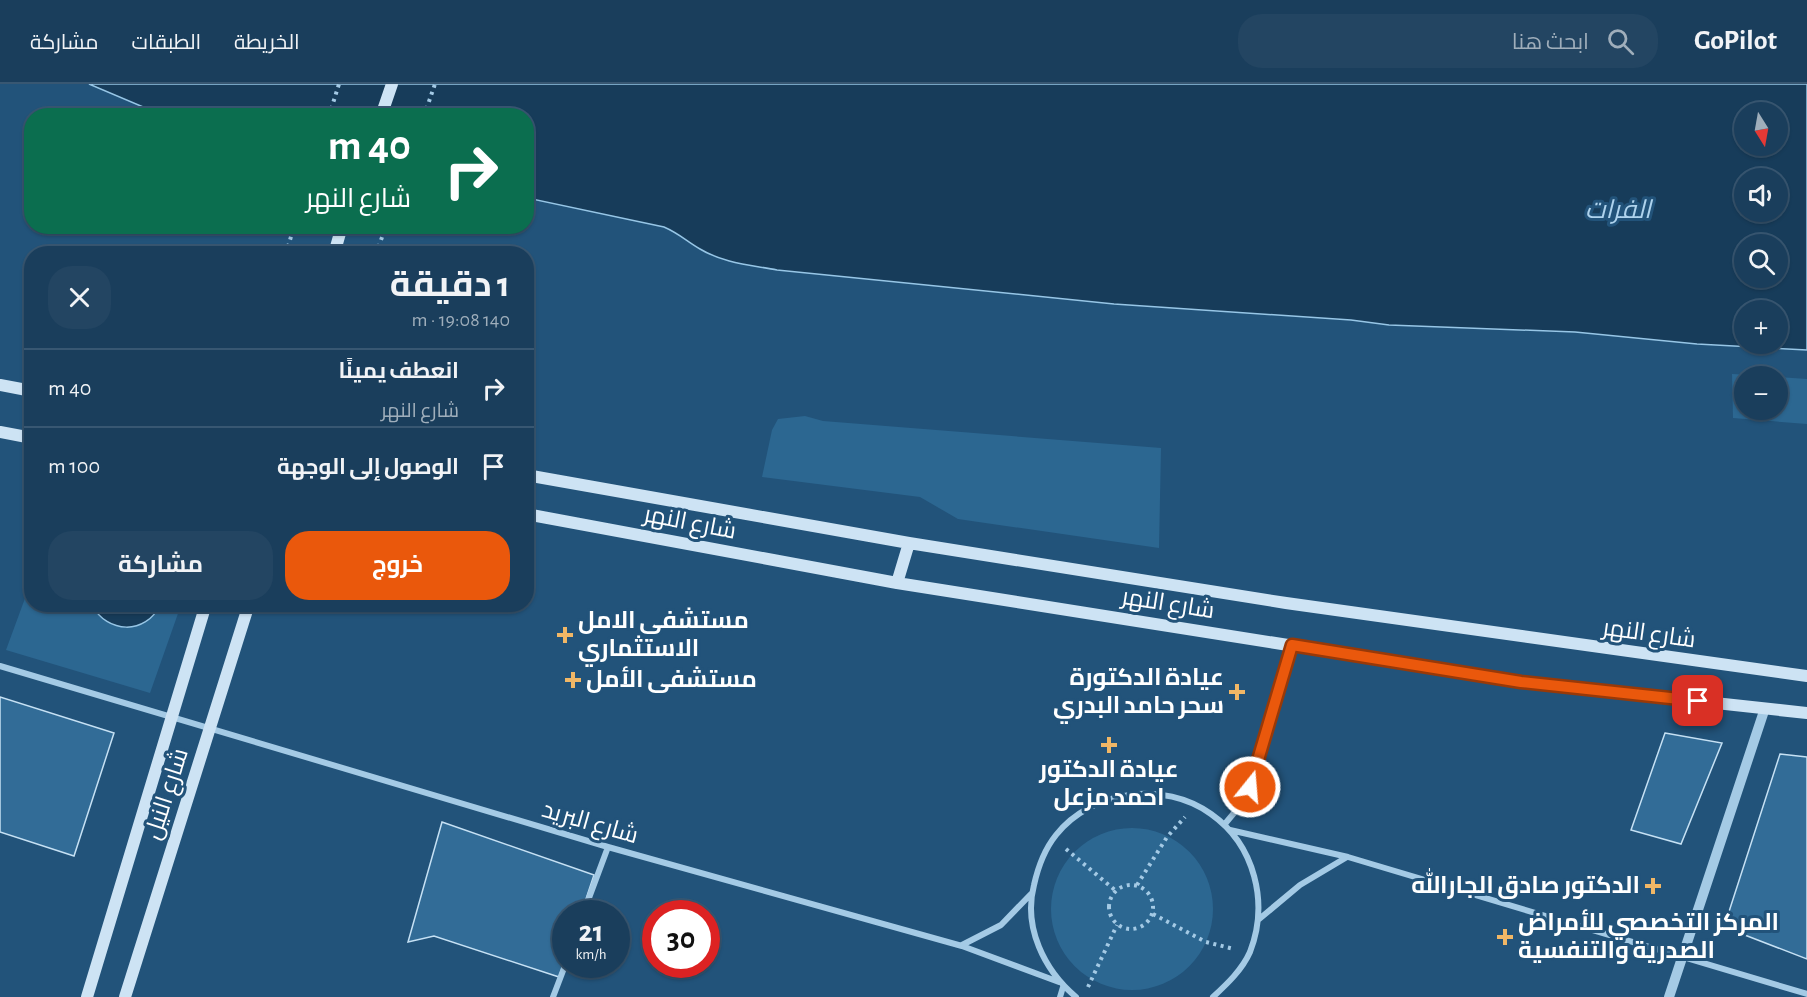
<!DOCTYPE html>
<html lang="ar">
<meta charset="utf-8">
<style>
:root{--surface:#1a3e5c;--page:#234562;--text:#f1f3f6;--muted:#9faebb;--line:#385772;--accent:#ea580c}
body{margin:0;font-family:"Alegreya Sans",Cairo,sans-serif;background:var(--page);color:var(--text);direction:rtl;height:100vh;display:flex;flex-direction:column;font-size:22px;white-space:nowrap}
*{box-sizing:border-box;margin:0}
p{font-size:20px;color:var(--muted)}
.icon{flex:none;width:33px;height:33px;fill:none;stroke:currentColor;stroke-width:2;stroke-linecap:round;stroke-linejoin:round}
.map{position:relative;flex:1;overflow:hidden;direction:ltr}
.sheet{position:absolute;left:24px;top:162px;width:510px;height:366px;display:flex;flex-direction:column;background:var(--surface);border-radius:24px;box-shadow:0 2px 4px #0004,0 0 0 2px var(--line);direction:rtl}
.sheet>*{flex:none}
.guide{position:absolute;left:24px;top:24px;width:510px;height:126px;border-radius:24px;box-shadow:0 2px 4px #0004,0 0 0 2px var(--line);direction:rtl;background:#0b6e4f;color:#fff;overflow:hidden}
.needle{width:39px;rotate:169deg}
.buttons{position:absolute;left:1734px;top:18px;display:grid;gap:12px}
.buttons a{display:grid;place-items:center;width:54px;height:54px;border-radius:50%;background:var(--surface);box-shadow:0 2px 4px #0004,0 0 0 2px var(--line);font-size:30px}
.speed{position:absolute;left:552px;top:816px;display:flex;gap:12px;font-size:30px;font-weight:700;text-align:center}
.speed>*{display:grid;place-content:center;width:78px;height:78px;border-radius:50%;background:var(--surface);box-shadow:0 2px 4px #0004,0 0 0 2px var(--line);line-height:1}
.speed small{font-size:15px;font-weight:400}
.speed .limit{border:9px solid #d22;background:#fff;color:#111}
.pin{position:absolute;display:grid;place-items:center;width:51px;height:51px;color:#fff;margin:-26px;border-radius:12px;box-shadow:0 3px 9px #0006}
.me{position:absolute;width:66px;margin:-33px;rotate:17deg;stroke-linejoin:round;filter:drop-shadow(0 0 4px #0008)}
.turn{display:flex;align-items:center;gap:21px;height:126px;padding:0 24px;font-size:27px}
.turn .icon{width:78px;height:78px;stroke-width:2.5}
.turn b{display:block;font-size:42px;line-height:51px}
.round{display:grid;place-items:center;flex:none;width:63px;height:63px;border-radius:24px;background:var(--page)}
.head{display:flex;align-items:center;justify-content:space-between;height:102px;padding:0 24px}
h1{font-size:36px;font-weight:700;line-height:45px}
.cta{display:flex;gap:12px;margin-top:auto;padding:12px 24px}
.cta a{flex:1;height:69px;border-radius:24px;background:var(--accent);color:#fff;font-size:24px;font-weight:700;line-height:69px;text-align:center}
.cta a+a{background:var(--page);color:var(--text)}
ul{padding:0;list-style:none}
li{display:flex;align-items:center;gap:18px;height:78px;padding:0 24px;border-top:2px solid var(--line)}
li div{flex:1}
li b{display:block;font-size:22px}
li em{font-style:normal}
header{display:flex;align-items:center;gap:36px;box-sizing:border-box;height:84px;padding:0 30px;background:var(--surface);border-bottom:2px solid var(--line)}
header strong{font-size:28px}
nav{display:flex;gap:33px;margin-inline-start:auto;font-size:21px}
.search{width:420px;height:54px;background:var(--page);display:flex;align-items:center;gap:15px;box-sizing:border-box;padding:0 21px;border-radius:24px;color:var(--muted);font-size:22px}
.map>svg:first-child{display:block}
</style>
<header>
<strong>GoPilot</strong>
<div class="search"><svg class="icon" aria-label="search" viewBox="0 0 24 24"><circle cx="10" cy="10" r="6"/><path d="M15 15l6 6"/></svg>ابحث هنا</div>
<nav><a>الخريطة</a><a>الطبقات</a><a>مشاركة</a></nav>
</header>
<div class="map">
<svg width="1807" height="913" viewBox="0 0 1807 913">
<rect width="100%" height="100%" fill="#22537a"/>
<path fill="#2c6791" d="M1732,290L1770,292H1744V326H1778V293L1807,295V340L1733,334Z
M805,332L823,337L1161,364L1159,464L958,435L920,413L762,393L772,346L778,335Z
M31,498L32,520L181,521L150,609L6,566Z
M1051 825a81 81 0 1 1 162 0a81 81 0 1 1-162 0Z"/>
<path fill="#173c5a" stroke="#97c6e6" stroke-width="1.5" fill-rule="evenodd" d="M89,0H1807V266L1697,260L1575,248L1389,241L1351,236L1114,220L777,186C751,181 723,179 700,165C686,157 680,150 664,143L527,114L526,32L162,31ZM1744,28H1778V62H1744ZM1744,94H1778V128H1744ZM1744,160H1778V194H1744ZM1744,226H1778V260H1744Z
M92,521H160C146,551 107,550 92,521Z"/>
<path fill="#326c97" stroke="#c6e1f4" stroke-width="1.5" d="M0,613L114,649L74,772L0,748Z
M1665,649L1722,659L1681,760L1631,746Z
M1780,670L1807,673V875L1724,843Z
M442,738L594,791L581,830H566V873L559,893L434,852L408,858Z"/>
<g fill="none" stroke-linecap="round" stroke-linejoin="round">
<path stroke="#a4cae5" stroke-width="4" stroke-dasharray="3 4.5" stroke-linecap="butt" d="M329,32L339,0
M424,32L435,0
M286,170L294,142
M376,170L386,142
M1066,765L1116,807
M1109 823a22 22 0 1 1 44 0a22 22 0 1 1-44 0Z
M1137,801L1167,753L1185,733
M1153,830L1206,858L1234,865
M1088,903L1117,841"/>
<path stroke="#a4cae5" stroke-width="6" d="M0,582L608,763L962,862L1059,898
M1224,741L1244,717L1250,703L1292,561
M1230,746L1348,773L1807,910
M583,830L608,763
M1258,836L1300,801L1347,773
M962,861L1001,841L1031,810
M553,913L566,879
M1060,913L1063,903
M1076,913C1044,886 1023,843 1034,801C1038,783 1044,766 1056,751C1092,706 1164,696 1211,730C1255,761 1269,819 1250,868C1242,886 1227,900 1213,913"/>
<path stroke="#a4cae5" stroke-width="10" d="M1669,913L1765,624"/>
<path stroke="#cde3f4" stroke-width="12" d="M381,32L392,0
M334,170L342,142
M0,301L32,307
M0,348L32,354
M526,391L909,459L1286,519L1807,592
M526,430L897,499L1521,598L1807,629
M897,499L909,459
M87,913L206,520
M125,913L249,520"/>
</g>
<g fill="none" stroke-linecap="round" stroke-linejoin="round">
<defs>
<path id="route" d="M1250,703L1292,561L1521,598L1698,617"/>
</defs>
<use href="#route" stroke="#983908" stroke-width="15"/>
<use href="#route" stroke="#ea580c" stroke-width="10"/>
</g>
<g fill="#f1b766" stroke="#22537a" stroke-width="2">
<path d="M562 542h6v6h6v6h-6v6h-6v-6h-6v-6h6z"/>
<path d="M570 587h6v6h6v6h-6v6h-6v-6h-6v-6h6z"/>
<path d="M1234 599h6v6h6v6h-6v6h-6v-6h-6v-6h6z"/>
<path d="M1106 652h6v6h6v6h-6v6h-6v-6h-6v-6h6z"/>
<path d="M1650 793h6v6h6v6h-6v6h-6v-6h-6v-6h6z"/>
<path d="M1502 844h6v6h6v6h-6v6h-6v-6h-6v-6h6z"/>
</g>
<g text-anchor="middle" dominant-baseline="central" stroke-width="6" stroke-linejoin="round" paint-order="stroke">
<g font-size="24" fill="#fff" stroke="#22537a">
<text transform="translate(690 439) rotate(11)">شارع النهر</text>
<text transform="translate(1168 520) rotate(9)">شارع النهر</text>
<text transform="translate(1649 550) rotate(8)">شارع النهر</text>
<text transform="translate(167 710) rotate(-72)">شارع النيل</text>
<text transform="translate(590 739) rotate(16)">شارع البريد</text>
</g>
<g font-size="24" font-weight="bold" fill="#fff" stroke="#22537a" text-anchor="start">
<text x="578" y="537">مستشفى الامل<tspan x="578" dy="28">الاستثماري</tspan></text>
<text x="1224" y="594" text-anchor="end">عيادة الدكتورة<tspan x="1224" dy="28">سحر حامد البدري</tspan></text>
<text x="586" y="596">مستشفى الأمل</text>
<text x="1109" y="686" text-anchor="middle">عيادة الدكتور<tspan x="1109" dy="28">احمد مزعل</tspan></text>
<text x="1640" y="802" text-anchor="end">الدكتور صادق الجارالله</text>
<text x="1518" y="839">المركز التخصصي للأمراض<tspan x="1518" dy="28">الصدرية والتنفسية</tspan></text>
</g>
<g font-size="26" font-style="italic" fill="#afd3ed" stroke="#22537a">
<text x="1618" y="126">الفرات</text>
</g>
</g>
</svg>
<div class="buttons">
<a><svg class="needle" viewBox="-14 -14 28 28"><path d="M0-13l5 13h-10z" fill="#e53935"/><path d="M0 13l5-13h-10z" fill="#9faebb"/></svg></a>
<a><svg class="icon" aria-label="sound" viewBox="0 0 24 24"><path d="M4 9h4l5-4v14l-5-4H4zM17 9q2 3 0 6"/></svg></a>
<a><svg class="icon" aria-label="search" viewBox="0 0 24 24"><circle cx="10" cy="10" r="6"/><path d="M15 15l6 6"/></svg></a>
<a>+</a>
<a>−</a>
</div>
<div class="speed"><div>21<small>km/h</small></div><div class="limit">30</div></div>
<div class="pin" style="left:1698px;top:617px;background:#d93025"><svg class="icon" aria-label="arrive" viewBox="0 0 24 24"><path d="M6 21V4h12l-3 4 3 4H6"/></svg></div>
<svg class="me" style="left:1250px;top:703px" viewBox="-20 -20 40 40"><circle r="17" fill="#ea580c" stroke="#fff" stroke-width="3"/><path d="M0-11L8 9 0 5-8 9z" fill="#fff"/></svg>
<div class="guide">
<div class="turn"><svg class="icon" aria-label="right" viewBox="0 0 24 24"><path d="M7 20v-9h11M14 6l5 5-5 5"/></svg><div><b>40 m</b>شارع النهر</div></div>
</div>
<section class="sheet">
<div class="head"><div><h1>1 دقيقة</h1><p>140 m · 19:08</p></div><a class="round"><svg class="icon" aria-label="close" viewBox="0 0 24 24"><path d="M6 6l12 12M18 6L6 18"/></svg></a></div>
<ul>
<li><svg class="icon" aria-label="right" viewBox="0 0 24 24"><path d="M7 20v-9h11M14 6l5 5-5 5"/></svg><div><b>انعطف يمينًا</b><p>شارع النهر</p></div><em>40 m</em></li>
<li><svg class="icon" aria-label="arrive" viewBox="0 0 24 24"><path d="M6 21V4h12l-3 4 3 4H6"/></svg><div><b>الوصول إلى الوجهة</b></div><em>100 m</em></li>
</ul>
<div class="cta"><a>خروج</a><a>مشاركة</a></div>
</section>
</div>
